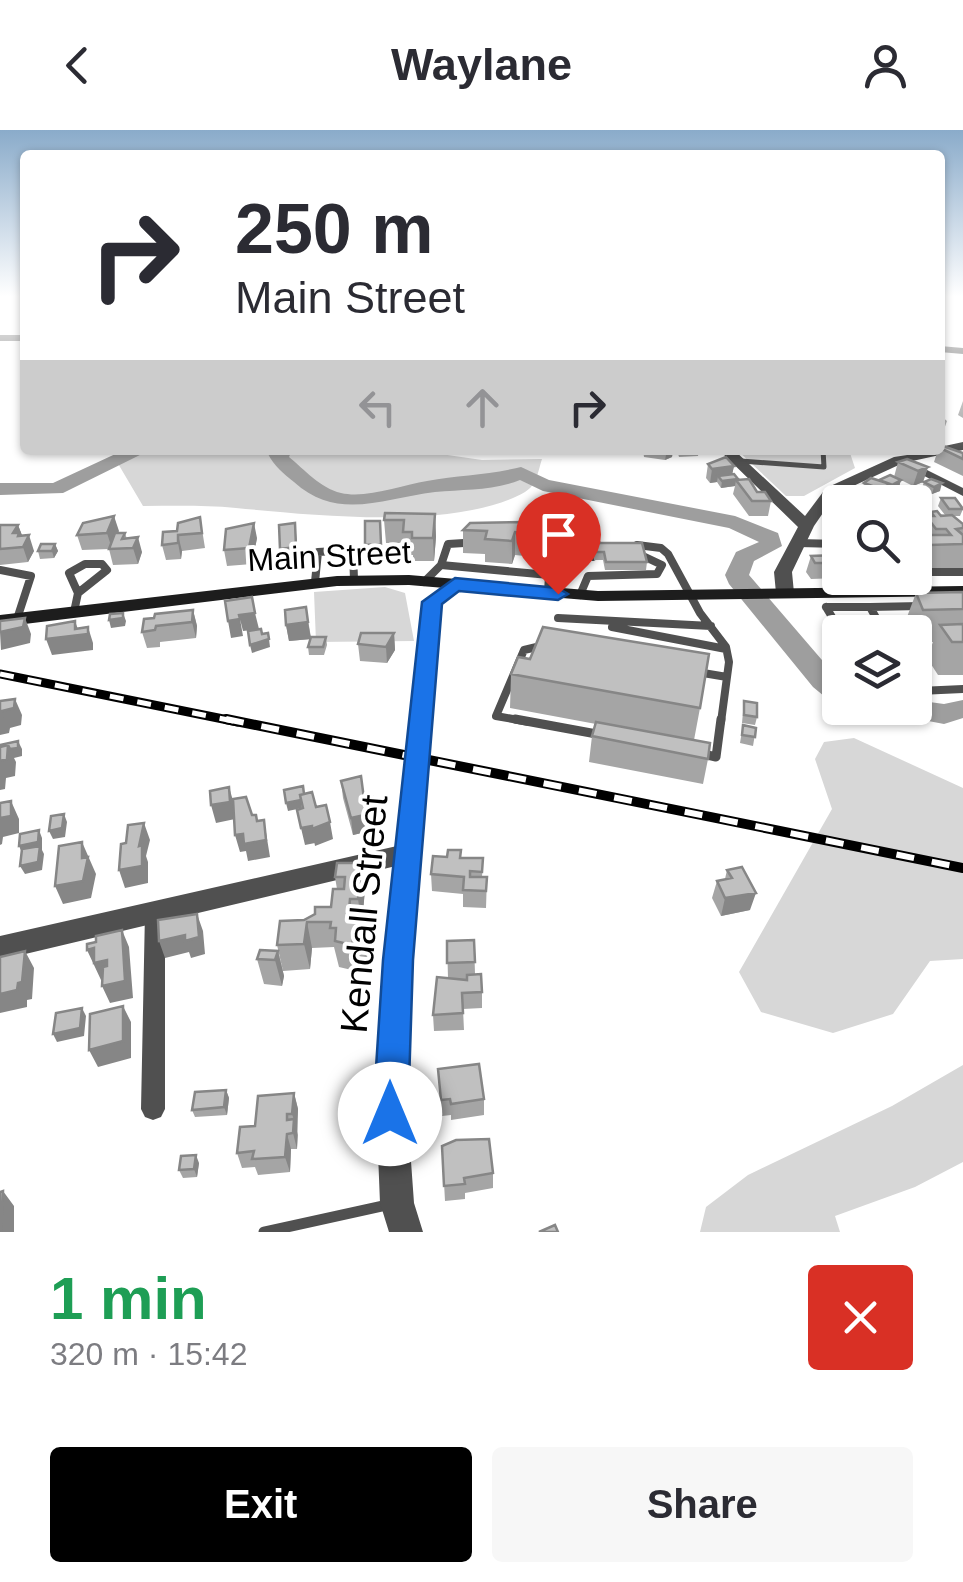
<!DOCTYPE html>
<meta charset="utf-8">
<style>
:root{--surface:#fff;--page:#f7f7f7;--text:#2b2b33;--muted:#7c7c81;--accent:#000}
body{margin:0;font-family:Helvetica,sans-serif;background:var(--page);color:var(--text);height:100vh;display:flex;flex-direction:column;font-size:38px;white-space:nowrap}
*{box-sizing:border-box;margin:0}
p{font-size:32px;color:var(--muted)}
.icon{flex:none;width:55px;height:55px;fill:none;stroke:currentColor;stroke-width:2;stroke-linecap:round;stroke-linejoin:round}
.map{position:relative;height:1102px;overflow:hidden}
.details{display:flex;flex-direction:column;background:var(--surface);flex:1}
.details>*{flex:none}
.top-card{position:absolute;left:20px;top:20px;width:925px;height:305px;border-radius:10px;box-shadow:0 2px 8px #0004;background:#fff;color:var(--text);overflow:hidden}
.tools{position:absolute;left:822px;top:355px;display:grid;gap:20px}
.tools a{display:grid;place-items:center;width:110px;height:110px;border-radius:10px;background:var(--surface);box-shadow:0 2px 8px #0004;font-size:50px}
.pin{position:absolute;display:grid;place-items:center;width:85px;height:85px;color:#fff;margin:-102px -42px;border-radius:50% 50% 50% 0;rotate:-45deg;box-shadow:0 0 10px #0007}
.pin .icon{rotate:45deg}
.me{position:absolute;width:110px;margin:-55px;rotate:0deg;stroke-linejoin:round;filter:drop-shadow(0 0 8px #0008)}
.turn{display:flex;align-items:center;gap:35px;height:210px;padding:0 50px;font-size:45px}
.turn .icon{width:130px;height:130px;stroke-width:2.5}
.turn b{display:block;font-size:70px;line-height:85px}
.lanes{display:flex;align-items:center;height:95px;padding:0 50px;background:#0003;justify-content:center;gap:50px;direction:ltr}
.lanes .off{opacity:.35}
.round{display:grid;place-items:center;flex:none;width:105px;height:105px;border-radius:10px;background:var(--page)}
.headline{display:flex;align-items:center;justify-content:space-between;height:170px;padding:0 50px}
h1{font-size:60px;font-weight:600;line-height:75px;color:#1e9e55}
.button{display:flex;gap:20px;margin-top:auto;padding:20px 50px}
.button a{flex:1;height:115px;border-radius:10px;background:var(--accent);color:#fff;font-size:40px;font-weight:600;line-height:115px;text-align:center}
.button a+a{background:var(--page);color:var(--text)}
header{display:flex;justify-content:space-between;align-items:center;height:130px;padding:0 50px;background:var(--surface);font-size:45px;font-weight:600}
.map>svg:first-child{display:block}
</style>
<header><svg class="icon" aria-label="back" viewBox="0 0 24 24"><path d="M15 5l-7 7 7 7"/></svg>Waylane<svg class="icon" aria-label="person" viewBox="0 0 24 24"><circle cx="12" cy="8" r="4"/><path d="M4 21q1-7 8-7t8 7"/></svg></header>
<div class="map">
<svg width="963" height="1102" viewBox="0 0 963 1102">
<rect width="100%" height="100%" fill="#fff"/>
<path fill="#d7d7d7" d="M110,320H413L482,330L542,329C538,341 537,355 525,362C457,401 312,385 236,378C205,375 174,376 143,376Z
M737,320H849L855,338L804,366H786Z
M385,457L405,463L414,511L316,512L314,462Z
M854,608L963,658V829L930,831L893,884L833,903L761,882L739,842L832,679L815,629L824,612Z
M963,935V1032L915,1057L835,1086L840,1102H700L706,1077L748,1045L892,976Z"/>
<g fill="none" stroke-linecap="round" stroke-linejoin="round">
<path fill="#9e9e9e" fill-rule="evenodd" d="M124,320H150L63,363L0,365V353H53Z
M271,320H292L289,327C305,340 320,358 341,363C366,369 402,355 427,351C459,345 489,345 521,337L549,350L735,386L778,403L782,416L754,431L749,445L840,551V574L830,571L813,557L729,454L725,445L736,422L759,412L729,398L543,361L520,350C492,361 464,359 435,362C384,368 338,392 294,352C284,344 274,336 268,324Z
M915,570L944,574L963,570V588L944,594L897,585L893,578H915Z"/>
<path stroke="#505050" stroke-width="5" d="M741,331L824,337L823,320
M518,409L539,410L546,415
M798,413L840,414
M448,415L470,412"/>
<path stroke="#505050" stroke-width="8" d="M798,413L840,414
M637,415L661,418L668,424L700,483L726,517L729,532L721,592
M593,427L579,422V417L598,415
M85,434H102L107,440L78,463L69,443Z
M441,435L549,445L548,463
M0,440L31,446L17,489
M541,444L547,416L542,413
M848,448L854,462
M315,452L318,422L353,420L354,450
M424,452L441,435L448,414L464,413
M930,461L920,442H963
M580,465L588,446L657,444L662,435L643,426
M826,477H870
M826,477L841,502
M74,482L78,463
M558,488L711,496
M612,497L726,519
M884,502L870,477L921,476
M697,542L727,547
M915,554L919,561L963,559
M529,592L496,586L524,520L545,515"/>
<path stroke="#505050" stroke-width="9" d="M515,589L602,605
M699,623L716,627L721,589"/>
<path stroke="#505050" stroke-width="11" d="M264,1102L387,1075"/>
<path fill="#505050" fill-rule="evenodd" d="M940,216L963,218V224L940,222Z
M907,330L963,358V366L903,335L902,333Z
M155,774L162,776L165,782V979L161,987L153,990L145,987L141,979L145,782L148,776Z"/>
<path fill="#505050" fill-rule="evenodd" d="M0,205H25V211H0Z
M963,312V320L903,333L836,364L814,396L792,442L794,463L785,468L776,463L774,442L798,397L719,320H734L805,386L826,358L894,327L940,320V317Z
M432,467L441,472L430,614L427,619H411L408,614L423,472Z
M416,631L424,633L427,639L405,948L414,1073L423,1102H389L380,1073L375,948L396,736L0,830V806L397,716L405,639L408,633Z"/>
<path fill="#1d1d1d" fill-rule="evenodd" d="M409,445L598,461L963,456V466L598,471L409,455L337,456L0,497V485L337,446Z"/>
<defs>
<path id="rail-far1" d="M0,544L238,592"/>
<path id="rail" d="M226,589L963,738"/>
</defs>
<use href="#rail-far1" stroke="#000" stroke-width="9"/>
<use href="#rail" stroke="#000" stroke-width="10"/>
<use href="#rail-far1" stroke="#fff" stroke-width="5" stroke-dasharray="14" stroke-linecap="butt"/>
<use href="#rail" stroke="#fff" stroke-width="6" stroke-dasharray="18" stroke-linecap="butt"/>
<path stroke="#505050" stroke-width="24" d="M416,639L419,614"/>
</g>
<path fill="#a5a5a5" d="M963,271V288L958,285Z
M940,285L947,291L942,305H940Z
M940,314L963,323V346L934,332L938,320H940Z
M643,320H673L672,327L665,330L644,327Z
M677,320H699L698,326L679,327Z
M898,332L928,337L923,352L913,356L901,350L899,357L887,363L885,369L881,372H873L860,368L864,353L894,347Z
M708,334L734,336L732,344L771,371L768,386H749L733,364L735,356L721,358L717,352L710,353L706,348Z
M931,349L940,361L932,364L921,360L924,352Z
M941,368L963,379L960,386H953L963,394V438H921L915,430L920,411L918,409L926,386H929L931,382L945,385L938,376Z
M435,384L436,407L434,431H413V425H404V413H386L384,390Z
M114,386L118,403H125L127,409L142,422L138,434L113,435L109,419L82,420L77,405Z
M200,387L205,418L182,421L181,429L166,430L162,415L177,401Z
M380,391L382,430L367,431L365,415Z
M529,392L528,415L525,426L515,425L512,434L485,432V424L463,423V400Z
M295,393L299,433L282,434L280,419Z
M0,395H18L22,406L34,421L28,432L0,435Z
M257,408L252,434L227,436L224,420Z
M840,409V442L838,448L811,449L806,442L811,426L835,425Z
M593,413L647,432L646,440H605L603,430H594Z
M55,414L58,421L54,428L40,429L38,421Z
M963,462V545H938L927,528L933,512H915V502H907L904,495L916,463Z
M306,477L311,508L326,507L327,515L324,525H309L308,517L311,509L289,511L286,495Z
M193,480L197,496L196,508L160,512V517L147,518L142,502Z
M394,503L395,520L387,533L360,531L358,514Z
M511,544L700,578L694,610L708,629L703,654L589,632L592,606L596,594L510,578Z
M744,571L757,587L755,595L742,593Z
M743,595L756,598L753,616L740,613Z
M341,651L379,699L353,705L343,668Z
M461,728H483L482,747H487L486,778L463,777V764L432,761L431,744Z
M337,733L365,759L362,791L370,817L368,835L357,836L356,841L339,837L334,817L312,818L310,839L283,841L277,815L304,790L331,777L337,759L335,747Z
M727,740L750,780L721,786L712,768L717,751L725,749Z
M474,810L475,844L482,862V878L463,879L464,900L434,901L433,885L448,848L447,811Z
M278,821L284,846L282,856L264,854L257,829Z
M438,939L484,969V985L451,990V985L442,986Z
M226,960L229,968L227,985L195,987L192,980Z
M294,963L298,979L296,998L298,1005L297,1019H291L290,1042L258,1045L255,1037L242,1038L237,1023L255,996Z
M442,1016L493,1043V1058L465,1063V1069L445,1071Z
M199,1033L197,1047L183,1048L179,1040Z"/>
<path fill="#868686" d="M667,320H673L672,327L665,330Z
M734,336L731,350H736L735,356L721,358L722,351L718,346L717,352L710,353L712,339Z
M928,337L923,352L913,356L918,341Z
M901,350L899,357L887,363L890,356Z
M942,353L940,361L932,364L934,357Z
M890,354L885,369L879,372L883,360Z
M435,384L436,407L434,431L433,408Z
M114,386L119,401L112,419L107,403Z
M529,392L528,415L525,426V403Z
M254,393L257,408L252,434L249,418Z
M18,395L24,410L29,405L34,421L28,432L23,417L21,415L19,418L13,403Z
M515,402V425L512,434V411Z
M178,405L182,421L181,429L178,413Z
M138,407L142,422L138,434L133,418Z
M55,414L58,421L54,428L52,421Z
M193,480L197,496L196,508L192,492Z
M123,483L126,491L125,496L111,498L109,490Z
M255,483L259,499L243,501L239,485Z
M25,488L31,504L30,513L1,520L0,502Z
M240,489L243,506L231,508L228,491Z
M75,491L80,505L88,497L93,513V520L52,525L46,509L75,499Z
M308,492L311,509L289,511L286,495Z
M394,503L395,520L387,533L386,517Z
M269,509L270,517L252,523L250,515Z
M15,569L22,585L21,595L10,598L9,603L0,605V586L2,581Z
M18,611L22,619V626L14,628L16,632L15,646L6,648L5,659L0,660V631L8,615Z
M229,657L234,674L235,689L216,693L211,675Z
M301,670L302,678L288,681L286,673Z
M11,671L19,689V703L3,707L2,714L0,715V688Z
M378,682L379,699L353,705L351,688Z
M64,684L67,692L65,707L53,709L49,701Z
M264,690L270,727L248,731L246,721L240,722L235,705Z
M330,692L333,709L315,716L312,699Z
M144,693L150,710L146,726L148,732V753L125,758L119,740L139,716Z
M312,696L315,713L305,715L301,698Z
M39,700L42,708V720L44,724L42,740L25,744L20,736L23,725L19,716Z
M82,712L96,744L91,768L63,774L55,756L82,728Z
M362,733L365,759L362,795L358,769Z
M756,763L750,780L721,786L725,768Z
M350,769L354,795L352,817L348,791Z
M197,784L203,801L205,824L191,828L189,822L165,828L159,811Z
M367,791L370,817L368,835L365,810Z
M307,792L312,818L310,839L304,814Z
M122,800L129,817L133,868L110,873L102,856Z
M94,818L107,830L115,847L101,850L87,820Z
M25,821L34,838L32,869L27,870V877L0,883V864L18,853Z
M278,821L284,846L282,856L275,830Z
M123,876L131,892V928L98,937L89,920Z
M82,878L86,886L84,906L57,912L53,904Z
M226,960L229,968L227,985L224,977Z
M294,963L298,979L297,1019L293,1003L294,990L292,984Z
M287,1004L291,1019L290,1042L285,1027Z
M196,1025L199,1033L197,1047L194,1039Z
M3,1061L14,1076V1102H1Z"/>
<path fill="#c0c0c0" stroke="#868686" stroke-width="2.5" d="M940,315L963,323V329L940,318Z
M726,327L734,336L712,339L708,334Z
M907,329L928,337L918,341L898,332Z
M734,344L738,349L722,351L718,346Z
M890,345L901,350L890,356L888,355L890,354L879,350Z
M871,348L890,354L883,360L864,353Z
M749,349L757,362H765L771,371H752L736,350Z
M931,349L942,353L934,357L924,352Z
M941,368H955L963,379H949Z
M937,381L941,386L952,385L963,394V398L956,399L963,405V414L929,415L922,405H951L946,399H936L926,386H934L931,382Z
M385,383L435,384L433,408H412V402H403L404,390H384Z
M114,386L107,403L77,405L83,393Z
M200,387L202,403L178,405V413L162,415L163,402L177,401L178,393Z
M365,391H380L381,414L365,415Z
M529,392L525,403L515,402L512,411L485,409L487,401L463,400L470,393Z
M254,393L249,418L224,420L226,399Z
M295,393L296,417L280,419L279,395Z
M0,395H18L13,403H19L18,406L29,405L23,417L0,419Z
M115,403H125L122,409L138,407L133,418L109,419Z
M593,413H642L647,432H606L604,422H594Z
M41,414H55L52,421H38Z
M838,425L840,433H815L811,426Z
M963,462V479L923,480L916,463Z
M252,467L255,483L239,485L240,489L228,491L225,471Z
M306,477L308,492L286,495L285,480Z
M193,480L192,492L156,496L155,500L142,502L144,489L154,488L155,484Z
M123,483V488L109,490L110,484Z
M25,488L23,497L0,502V491Z
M75,491V499L88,497V504L46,509L47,496Z
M963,494V512H952L940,495Z
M543,497L709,524L700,578L511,544L518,527L530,529Z
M261,499L262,504L268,503L269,509L250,515L248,501Z
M361,503H394L386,517L358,514Z
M311,507H326L323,517H308Z
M15,569L14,578L2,581V586H0V571Z
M744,571L757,573V587L744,585Z
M596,592L710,613L708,629L592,606Z
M743,595L756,598L755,607L742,605Z
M18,611V618L10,619L8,615L0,617V615Z
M8,615L7,629L0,631V617Z
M361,646L364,669L373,667L378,682L351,688L341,651Z
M303,656L304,664L300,665L301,670L286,673L284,660Z
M229,657L230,672L211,675L210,661Z
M312,662L316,677L326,675L330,692L312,699V696L301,698L297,680L303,678L300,665Z
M246,667L252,685H256L257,691L264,690L266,710L244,714L243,704L235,705L233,669Z
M11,671V686L0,688V673Z
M64,684L62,698L49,701L51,686Z
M144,693L139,716L142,715V736L119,740L121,714L126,713L128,695Z
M39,700L38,712L19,716L20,704Z
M82,712V728L88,727L83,751L55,756L59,716Z
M40,716L38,732L20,736L22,719Z
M448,720H461L460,728H483L482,742L470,741V747H487L486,761L463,760L464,747L431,744L433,726L447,727Z
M337,733H362L358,769H350L348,791H367L365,810H353L352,815L335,811L336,798H330L331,792H307L304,814L277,815L280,791L304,790L315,784V777H331L333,759H344L345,747H335Z
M742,737L756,763L725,768L717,751L732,748L727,740Z
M197,784L199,807L185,811V805L159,811L158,790Z
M122,800L125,851L102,856L103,837L107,836V830L94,833V818L87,820V814L96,812V806Z
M474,810L475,832L447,833V811Z
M260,820L278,821L275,830L257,829Z
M25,821L22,852L18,853L17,860L0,864V827Z
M481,844L482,862L462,863L463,883L433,885L437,847L467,850V845Z
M123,876V911L89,920L90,884Z
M82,878L80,898L53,904L56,883Z
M479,934L484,969L451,974L450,969L441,970L438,939Z
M226,960L224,977L192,980L195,962Z
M294,963L292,984H287V990L294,989L293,1003L287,1004L285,1027L252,1029L254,1021L237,1023L240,997L255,996L258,966Z
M489,1009L493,1043L464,1048L465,1054L444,1056L442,1016L456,1010Z
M196,1025L194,1039L179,1040L181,1026Z
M3,1061L1,1102H0V1062Z
M555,1095L558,1102H539Z"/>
<linearGradient id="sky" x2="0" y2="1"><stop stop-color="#8aabca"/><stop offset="0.52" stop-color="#fff"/><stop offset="1" stop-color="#fff" stop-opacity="0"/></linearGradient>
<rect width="963" height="320" fill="url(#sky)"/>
<path fill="#1a73e8" stroke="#114b97" stroke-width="2.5" d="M455,448L558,458L568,464L558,470L459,461L442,474L413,830L408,984L403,996L390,1001L378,996L373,984L383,830L422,472Z"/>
<g text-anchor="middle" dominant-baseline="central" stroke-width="8" stroke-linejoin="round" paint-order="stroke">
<g font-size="32" fill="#000" stroke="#fff">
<text transform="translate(329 426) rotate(-3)">Main Street</text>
</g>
<g font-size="38" fill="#000" stroke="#fff">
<text transform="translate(364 784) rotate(-85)">Kendall Street</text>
</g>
</g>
</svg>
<div class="tools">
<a><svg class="icon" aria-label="search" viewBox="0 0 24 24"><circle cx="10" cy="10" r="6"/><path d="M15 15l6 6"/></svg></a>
<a><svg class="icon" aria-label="layers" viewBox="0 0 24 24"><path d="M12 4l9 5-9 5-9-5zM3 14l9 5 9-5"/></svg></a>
</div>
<div class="pin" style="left:558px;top:464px;background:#d93025"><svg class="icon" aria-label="arrive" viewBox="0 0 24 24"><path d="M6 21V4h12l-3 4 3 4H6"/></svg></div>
<svg class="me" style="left:390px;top:984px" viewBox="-20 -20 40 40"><circle r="19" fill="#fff"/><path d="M0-13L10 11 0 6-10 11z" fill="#1a73e8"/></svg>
<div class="top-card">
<div class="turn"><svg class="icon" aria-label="right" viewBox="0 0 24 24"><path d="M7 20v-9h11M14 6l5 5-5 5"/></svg><div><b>250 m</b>Main Street</div></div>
<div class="lanes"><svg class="icon off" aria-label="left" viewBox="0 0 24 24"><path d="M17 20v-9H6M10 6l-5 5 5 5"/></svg><svg class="icon off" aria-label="ahead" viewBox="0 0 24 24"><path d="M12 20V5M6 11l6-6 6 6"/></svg><svg class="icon" aria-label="right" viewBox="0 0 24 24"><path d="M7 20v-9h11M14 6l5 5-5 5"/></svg></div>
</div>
</div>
<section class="details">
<div class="headline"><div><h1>1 min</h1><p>320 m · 15:42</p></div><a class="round" style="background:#d93025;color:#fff"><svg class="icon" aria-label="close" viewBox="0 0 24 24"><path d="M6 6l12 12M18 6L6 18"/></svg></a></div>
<div class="button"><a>Exit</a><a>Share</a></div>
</section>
